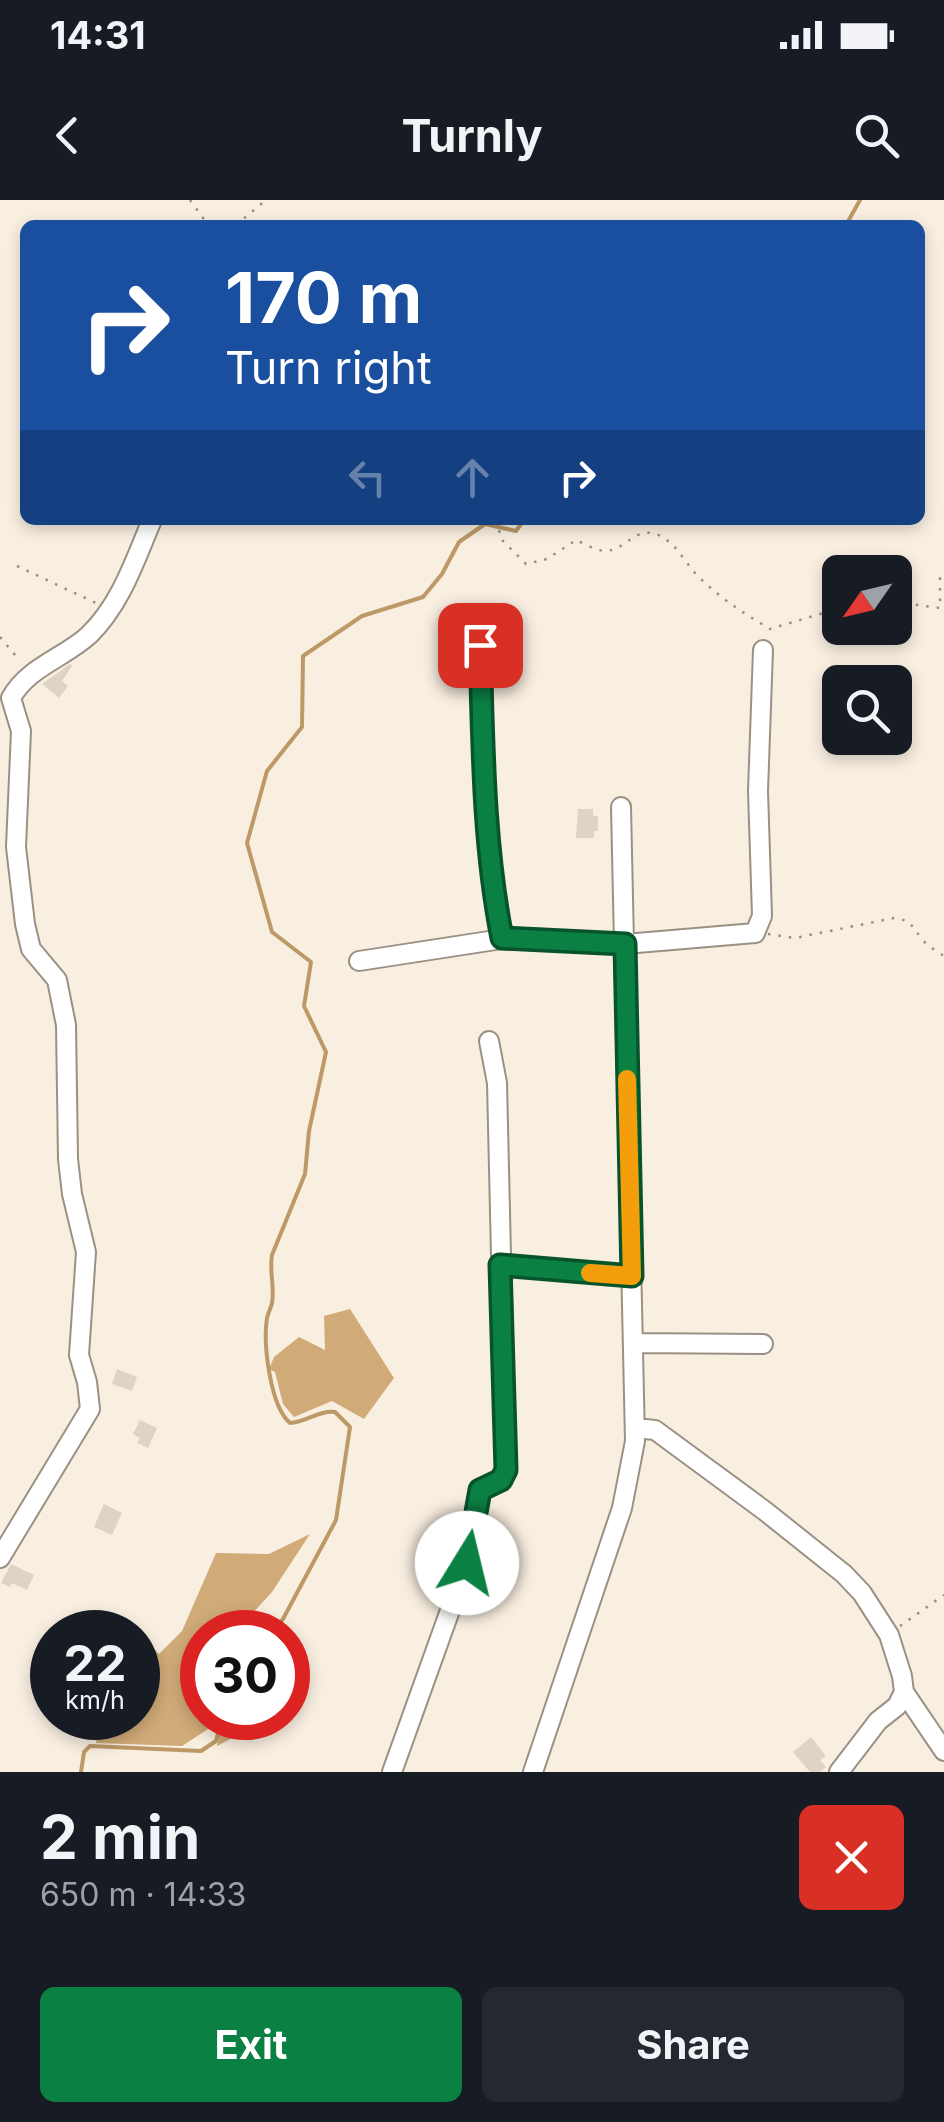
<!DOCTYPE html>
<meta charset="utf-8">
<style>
:root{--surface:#171b24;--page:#242831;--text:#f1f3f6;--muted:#9ea1a6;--accent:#0b8043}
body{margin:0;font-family:Inter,sans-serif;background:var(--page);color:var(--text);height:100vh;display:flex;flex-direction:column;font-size:38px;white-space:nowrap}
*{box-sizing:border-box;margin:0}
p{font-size:32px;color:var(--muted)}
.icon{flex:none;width:55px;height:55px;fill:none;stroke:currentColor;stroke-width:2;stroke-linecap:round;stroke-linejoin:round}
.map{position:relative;height:1572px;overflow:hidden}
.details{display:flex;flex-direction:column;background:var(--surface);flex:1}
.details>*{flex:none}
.banner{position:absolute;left:20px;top:20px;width:905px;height:305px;border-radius:15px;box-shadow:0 5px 15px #0003;background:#1a4fa0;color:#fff;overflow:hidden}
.needle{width:65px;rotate:236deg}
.fabs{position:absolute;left:822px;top:355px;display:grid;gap:20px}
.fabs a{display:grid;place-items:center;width:90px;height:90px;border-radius:15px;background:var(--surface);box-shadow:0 5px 15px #0003;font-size:50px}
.speed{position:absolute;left:30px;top:1410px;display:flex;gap:20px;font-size:50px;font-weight:700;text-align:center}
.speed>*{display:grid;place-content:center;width:130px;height:130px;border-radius:50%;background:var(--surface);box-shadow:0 5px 15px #0003;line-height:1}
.speed small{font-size:25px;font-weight:400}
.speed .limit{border:15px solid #d22;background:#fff;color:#111}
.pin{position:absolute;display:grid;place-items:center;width:85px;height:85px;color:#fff;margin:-42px;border-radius:20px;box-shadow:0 5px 15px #0006}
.me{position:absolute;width:110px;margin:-55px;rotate:9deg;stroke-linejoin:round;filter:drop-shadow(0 0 8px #0008)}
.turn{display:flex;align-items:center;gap:35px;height:210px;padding:0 40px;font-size:45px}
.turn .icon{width:130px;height:130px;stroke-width:2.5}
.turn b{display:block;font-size:70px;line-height:85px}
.lanes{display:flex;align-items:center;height:95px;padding:0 40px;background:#0003;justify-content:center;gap:50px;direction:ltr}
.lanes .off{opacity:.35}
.round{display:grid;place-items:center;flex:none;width:105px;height:105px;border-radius:15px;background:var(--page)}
.head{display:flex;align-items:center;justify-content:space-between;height:170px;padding:0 40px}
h1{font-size:60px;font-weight:700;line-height:75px}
.primary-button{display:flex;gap:20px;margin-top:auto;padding:20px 40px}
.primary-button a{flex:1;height:115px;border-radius:15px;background:var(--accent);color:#fff;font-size:40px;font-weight:700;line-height:115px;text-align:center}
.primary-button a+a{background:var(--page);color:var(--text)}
.status{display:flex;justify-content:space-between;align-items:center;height:70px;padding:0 50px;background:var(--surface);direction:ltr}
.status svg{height:28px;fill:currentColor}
header{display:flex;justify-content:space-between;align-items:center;height:130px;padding:0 40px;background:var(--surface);font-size:45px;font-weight:700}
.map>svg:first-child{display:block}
</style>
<div class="status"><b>14:31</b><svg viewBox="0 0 49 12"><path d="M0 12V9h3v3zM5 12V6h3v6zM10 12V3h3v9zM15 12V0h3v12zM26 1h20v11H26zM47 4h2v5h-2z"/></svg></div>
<header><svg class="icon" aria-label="back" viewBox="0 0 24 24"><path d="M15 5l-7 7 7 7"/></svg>Turnly<svg class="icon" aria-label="search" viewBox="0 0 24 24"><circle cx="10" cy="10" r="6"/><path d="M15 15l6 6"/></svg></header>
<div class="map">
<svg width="944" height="1572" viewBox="0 0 944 1572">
<rect width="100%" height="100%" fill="#f9efe1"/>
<path fill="#d0ab78" d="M350,1109L394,1178L364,1219L332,1201L294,1217L283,1204L275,1172L269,1169L274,1157L299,1137L325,1150L324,1116Z
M310,1334L272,1392L252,1414L222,1425L226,1432H202V1518H249L244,1532L217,1546L222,1520L182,1546L96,1543L98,1518H138V1432H118L127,1421L159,1454L182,1431L216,1353L269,1354Z"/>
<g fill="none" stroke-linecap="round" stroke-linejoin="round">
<path stroke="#bd9967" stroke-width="4" d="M846,25L860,0
M272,1432L283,1419L336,1320L350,1227L335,1212C319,1210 307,1222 290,1223C270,1206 263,1144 267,1118C268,1113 271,1108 272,1103C275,1087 269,1072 272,1055L305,974L309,931L326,852L304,806L311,762L272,732L247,643L267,571L302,527L303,456L362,416L423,397L442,374L459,342L485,324L516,331L524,320
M81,1572L84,1552L90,1546L201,1551L216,1541L222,1518"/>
</g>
<path fill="#ddd3c6" d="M70,464L72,466L62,481L68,486L59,498L42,484Z
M578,609H593V616H598V631H594V638H576Z
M117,1169L137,1177L132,1191L112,1184Z
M140,1220L157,1228L148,1248L137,1243L140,1238L133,1234Z
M104,1304L122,1313L112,1335L94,1327Z
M11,1364L34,1375L27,1390L12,1383L10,1387L1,1383Z
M811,1537L826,1556L820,1560L826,1567L820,1572H810L793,1552Z"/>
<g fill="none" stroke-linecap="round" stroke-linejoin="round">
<defs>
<path id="minor" d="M480,445C483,543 483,642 502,739
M359,761L502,739L625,744L755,733L762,716L758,591L763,450
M499,1065L632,1076
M633,1143L763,1144
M635,1228L655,1230L765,1311L844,1374L862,1393L889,1435L902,1476L904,1492L897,1506L878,1521L839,1572
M0,1358L90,1209L87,1182L79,1155L86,1052L72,994L68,959L66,825L57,780L31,749L25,724L16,647L21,531L11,498C28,467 64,458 89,435C121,404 135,360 152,320
M904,1492L944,1551
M392,1572L467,1363L481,1290L501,1281L506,1269L497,883L489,841
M533,1572L622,1308L635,1241L621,607"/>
</defs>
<use href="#minor" stroke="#9a9184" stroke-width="22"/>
<path stroke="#978f85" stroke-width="2.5" stroke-dasharray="2.5 8" stroke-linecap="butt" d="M190,0L208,25
M236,25L266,0
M497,320L501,339L526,364L547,359L576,340C585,344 596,351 606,351C625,350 635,327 656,334C677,342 684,363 700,378C721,399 745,414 770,429L840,408
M17,366L96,403
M895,402L940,408V378L944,377
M0,437L20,461
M768,734L795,738L894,718C912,720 912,727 922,739C927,746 937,751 944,756
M900,1426L944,1395"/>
<use href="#minor" stroke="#fff" stroke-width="18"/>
</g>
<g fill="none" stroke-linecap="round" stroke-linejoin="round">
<defs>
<path id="route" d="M467,1363L480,1290L501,1280L506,1270L500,1065L632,1076L625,744L502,738C483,642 483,543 480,445"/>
</defs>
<use href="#route" stroke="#07532c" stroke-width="25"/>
<use href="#route" stroke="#0b8043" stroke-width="18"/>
<path stroke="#f59e0b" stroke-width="18" d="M590,1073L632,1076L627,879"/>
</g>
</svg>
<div class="fabs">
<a><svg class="needle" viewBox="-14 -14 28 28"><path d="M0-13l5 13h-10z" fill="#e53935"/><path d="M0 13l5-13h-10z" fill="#9ea1a6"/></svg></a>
<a><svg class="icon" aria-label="search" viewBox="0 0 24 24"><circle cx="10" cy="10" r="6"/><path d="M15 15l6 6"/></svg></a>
</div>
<div class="speed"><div>22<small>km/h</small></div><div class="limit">30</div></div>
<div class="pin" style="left:480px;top:445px;background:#d93025"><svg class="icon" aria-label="arrive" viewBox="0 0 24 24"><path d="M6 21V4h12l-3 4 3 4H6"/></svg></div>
<svg class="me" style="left:467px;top:1363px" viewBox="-20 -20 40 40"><circle r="19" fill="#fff"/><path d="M0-13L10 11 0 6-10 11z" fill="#0b8043"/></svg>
<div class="banner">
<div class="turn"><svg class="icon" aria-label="right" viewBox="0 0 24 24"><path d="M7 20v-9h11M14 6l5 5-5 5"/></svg><div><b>170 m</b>Turn right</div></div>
<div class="lanes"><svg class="icon off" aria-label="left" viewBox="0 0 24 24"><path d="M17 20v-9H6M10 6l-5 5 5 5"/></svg><svg class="icon off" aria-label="ahead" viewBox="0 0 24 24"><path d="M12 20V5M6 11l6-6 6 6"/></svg><svg class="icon" aria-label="right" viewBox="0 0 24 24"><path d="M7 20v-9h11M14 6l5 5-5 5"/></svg></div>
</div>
</div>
<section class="details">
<div class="head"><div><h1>2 min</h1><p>650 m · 14:33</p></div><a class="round" style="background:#d93025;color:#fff"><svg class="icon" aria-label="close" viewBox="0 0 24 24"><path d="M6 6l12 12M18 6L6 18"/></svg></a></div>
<div class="primary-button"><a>Exit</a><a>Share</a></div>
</section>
